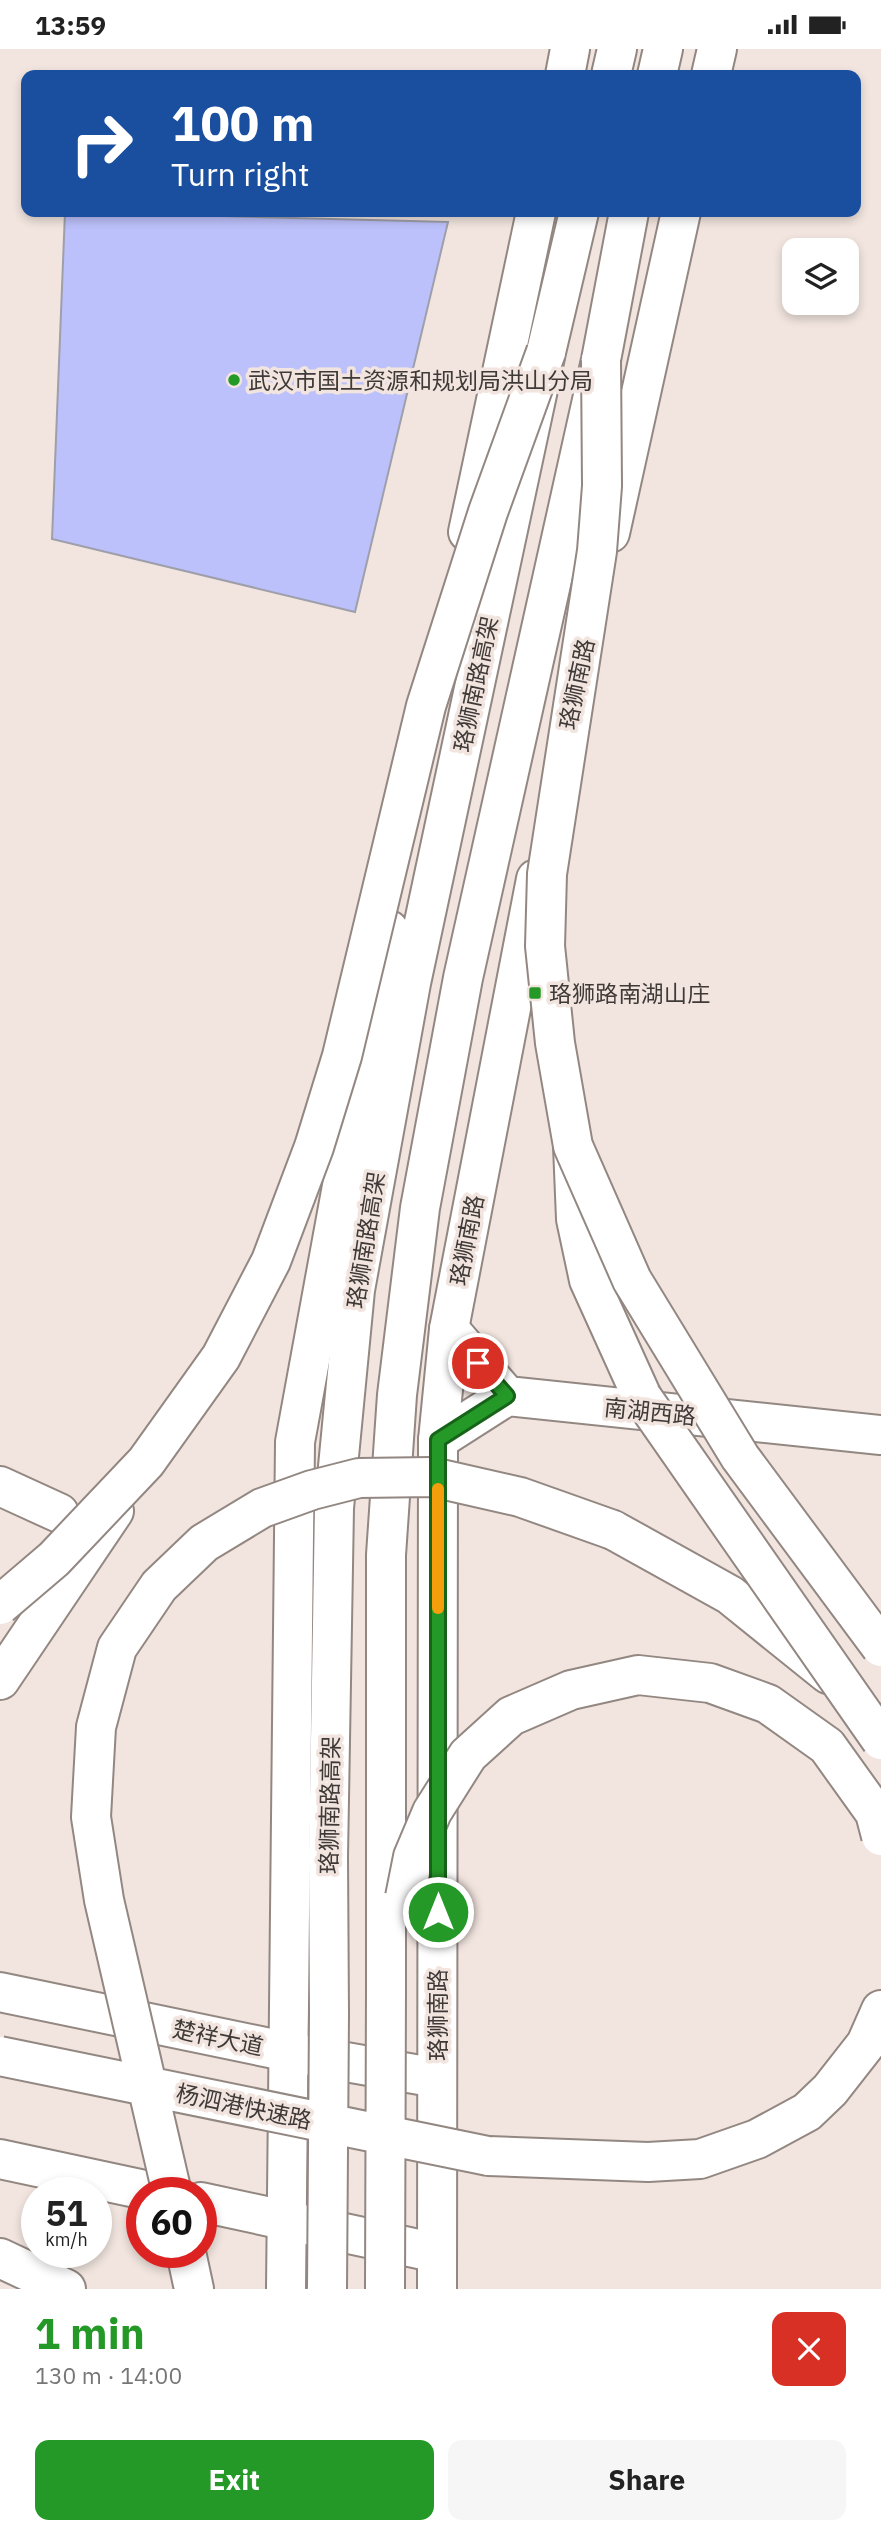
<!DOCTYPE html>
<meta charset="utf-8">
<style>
:root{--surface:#fff;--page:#f6f6f6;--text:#222;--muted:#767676;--accent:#259928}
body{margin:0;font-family:"IBM Plex Sans","Noto Sans SC",sans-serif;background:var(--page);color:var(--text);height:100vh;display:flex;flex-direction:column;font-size:26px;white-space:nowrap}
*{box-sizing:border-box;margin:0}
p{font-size:23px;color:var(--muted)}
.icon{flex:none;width:38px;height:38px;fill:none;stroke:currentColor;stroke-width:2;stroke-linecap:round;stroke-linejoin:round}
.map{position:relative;height:2240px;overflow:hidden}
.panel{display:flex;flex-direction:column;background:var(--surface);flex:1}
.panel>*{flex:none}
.hud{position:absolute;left:21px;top:21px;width:840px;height:147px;border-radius:14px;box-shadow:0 4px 10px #0003;background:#1a4fa0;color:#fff;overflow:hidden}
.fabs{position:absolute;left:782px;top:189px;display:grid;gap:14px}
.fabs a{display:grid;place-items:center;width:77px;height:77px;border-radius:14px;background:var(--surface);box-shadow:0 4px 10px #0003;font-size:35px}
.speed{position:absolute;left:21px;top:2128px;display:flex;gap:14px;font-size:35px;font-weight:700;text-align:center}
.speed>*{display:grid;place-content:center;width:91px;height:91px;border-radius:50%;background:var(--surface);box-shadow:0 4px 10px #0003;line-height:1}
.speed small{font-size:18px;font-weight:400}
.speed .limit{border:10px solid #d22;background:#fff;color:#111}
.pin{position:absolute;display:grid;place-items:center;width:60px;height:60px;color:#fff;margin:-30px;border:4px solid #fff;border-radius:50%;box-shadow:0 2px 7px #0007}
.me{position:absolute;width:77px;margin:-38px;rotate:0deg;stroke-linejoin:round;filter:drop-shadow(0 0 5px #0008)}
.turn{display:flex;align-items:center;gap:24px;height:147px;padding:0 35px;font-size:32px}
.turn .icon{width:91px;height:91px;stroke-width:2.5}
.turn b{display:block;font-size:49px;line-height:60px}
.round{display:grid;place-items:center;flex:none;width:74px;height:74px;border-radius:14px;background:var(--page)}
.headline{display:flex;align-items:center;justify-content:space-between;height:119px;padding:0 35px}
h1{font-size:42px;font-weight:800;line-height:52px;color:var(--accent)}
.action{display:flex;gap:14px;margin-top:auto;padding:14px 35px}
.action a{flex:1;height:80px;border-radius:14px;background:var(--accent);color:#fff;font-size:28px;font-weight:800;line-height:80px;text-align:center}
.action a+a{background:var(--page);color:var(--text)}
.status{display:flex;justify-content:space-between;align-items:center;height:49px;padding:0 35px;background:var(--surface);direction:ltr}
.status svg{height:19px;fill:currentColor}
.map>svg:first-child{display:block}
</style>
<div class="status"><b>13:59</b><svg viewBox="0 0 49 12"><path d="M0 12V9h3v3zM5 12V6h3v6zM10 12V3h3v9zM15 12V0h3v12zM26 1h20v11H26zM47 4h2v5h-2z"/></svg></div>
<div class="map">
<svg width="881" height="2240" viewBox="0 0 881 2240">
<rect width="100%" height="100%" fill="#f2e5df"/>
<path fill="#bcc1fb" stroke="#9e9faa" stroke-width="2" d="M65,163L448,173L355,563L52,490Z"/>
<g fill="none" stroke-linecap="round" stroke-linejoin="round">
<defs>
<path id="minor" d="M449,1280L507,1347L881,1386
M438,1391L507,1347
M0,1437L59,1464"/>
<path id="major" d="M565,26L570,0
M711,26L717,0
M468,483L536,163
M610,484L681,163
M286,2240L295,1393L389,881
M437,2240L438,1391L449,1280L536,830"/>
<path id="highway" d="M611,26L617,0
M657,26L663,0
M573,1097L576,1170L589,1231L642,1348
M613,1481L730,1546L828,1625
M0,1631L114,1462
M386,1940V1506L397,1346L420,1159L463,929L601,311L629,163
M0,1943L289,2003L437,2029
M329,1965L328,1808L334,1459L355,1241L411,934L546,303L579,163
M488,2107L648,2113L700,2110L757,2090L807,2063L830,2041L866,1995L881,1961
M0,2110L159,2144
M201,2153L437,2204
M186,2203L194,2240
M0,2209L66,2240"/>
</defs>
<use href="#minor" stroke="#938782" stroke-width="42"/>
<use href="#major" stroke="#938782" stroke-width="42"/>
<use href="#highway" stroke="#938782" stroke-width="42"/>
<use href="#minor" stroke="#fff" stroke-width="38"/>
<use href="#major" stroke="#fff" stroke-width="38"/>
<use href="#highway" stroke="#fff" stroke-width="38"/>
<defs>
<path id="highway-bridge" d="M601,311L602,437L597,502L547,825L545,897L555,994L573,1097L632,1231L740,1408L881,1598
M642,1348L881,1691
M0,1556L54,1510L146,1413L221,1308L271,1212L314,1098L342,1007L426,657L488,463L546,303
M405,1848L413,1808L432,1763L468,1706L511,1667L571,1641L638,1626L710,1634L768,1655L827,1697L875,1764L881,1787
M0,2007L488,2107
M172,2144L104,1851L91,1768L96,1678L117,1599L159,1537L204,1494L262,1459L312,1441L359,1429L432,1428L520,1448L613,1481
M327,2240L329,1965
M385,2240L386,1940"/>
</defs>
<use href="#highway-bridge" stroke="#938782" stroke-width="42" stroke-linecap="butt"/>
<use href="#highway-bridge" stroke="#fff" stroke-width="38"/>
</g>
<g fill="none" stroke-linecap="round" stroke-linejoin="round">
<defs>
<path id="route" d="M438,1863V1391L507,1347L478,1314"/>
</defs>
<use href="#route" stroke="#18631a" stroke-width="18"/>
<use href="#route" stroke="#259928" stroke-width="12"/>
<path stroke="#f59e0b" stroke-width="12" d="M438,1559V1440"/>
</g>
<g fill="#259928" stroke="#f2e5df" stroke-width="2.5">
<circle cx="234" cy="331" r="7"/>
<rect x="528" y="937" width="14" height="14" rx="3.5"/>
</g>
<g text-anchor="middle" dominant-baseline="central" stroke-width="7" stroke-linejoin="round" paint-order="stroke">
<g font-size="23" fill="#3f3a38" stroke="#f2e5df" text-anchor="start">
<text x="248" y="331">武汉市国土资源和规划局洪山分局</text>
<text x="549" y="944">珞狮路南湖山庄</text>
</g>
<g font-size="23" fill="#3f3a38" stroke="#f2e5df">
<text transform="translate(475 635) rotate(-78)">珞狮南路高架</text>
<text transform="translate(576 635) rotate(-78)">珞狮南路</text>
<text transform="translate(365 1191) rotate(-81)">珞狮南路高架</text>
<text transform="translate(466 1191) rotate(-79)">珞狮南路</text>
<text transform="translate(650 1362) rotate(6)">南湖西路</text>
<text transform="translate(329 1756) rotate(-89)">珞狮南路高架</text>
<text transform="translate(437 1966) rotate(-90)">珞狮南路</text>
<text transform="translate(218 1988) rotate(12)">楚祥大道</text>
<text transform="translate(244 2057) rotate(12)">杨泗港快速路</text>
</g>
</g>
</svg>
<div class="fabs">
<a><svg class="icon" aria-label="layers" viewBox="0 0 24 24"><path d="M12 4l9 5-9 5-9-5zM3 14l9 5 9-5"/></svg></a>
</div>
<div class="speed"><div>51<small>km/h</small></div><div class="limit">60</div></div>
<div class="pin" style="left:478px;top:1314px;background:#d93025"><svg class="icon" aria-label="arrive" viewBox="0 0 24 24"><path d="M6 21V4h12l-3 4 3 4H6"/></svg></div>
<svg class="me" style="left:438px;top:1863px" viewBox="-20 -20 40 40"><circle r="17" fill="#259928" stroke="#fff" stroke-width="3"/><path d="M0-11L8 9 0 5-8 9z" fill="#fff"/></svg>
<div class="hud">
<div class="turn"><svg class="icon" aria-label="right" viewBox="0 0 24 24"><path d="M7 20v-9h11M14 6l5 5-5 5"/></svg><div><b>100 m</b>Turn right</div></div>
</div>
</div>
<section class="panel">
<div class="headline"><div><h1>1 min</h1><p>130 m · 14:00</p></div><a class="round" style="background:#d93025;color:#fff"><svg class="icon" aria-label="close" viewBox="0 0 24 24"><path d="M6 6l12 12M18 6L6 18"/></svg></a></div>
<div class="action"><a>Exit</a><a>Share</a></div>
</section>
